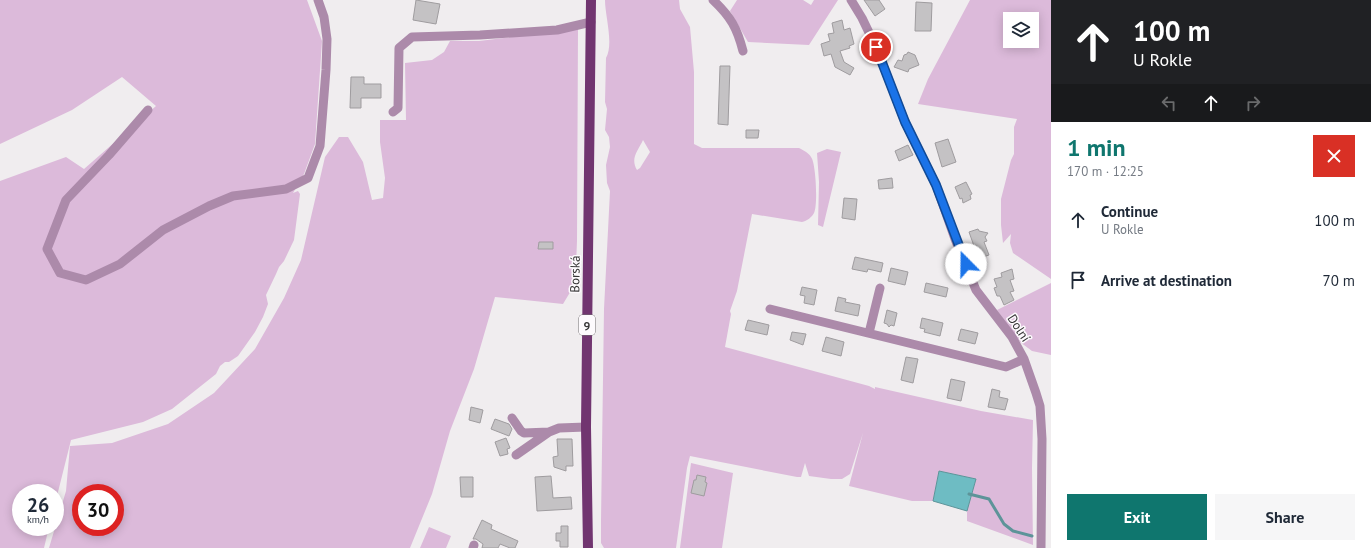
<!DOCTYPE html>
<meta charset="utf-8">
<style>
:root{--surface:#fff;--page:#f6f6f7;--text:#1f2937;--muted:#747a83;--accent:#0f766e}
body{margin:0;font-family:"PT Sans",sans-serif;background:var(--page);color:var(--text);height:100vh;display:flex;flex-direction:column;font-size:15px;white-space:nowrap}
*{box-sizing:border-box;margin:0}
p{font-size:13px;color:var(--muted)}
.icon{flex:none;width:22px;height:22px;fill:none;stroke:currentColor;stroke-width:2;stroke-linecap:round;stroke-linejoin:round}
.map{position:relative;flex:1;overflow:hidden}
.drawer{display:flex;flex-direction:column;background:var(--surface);width:320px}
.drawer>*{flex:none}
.banner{background:#202124;color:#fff;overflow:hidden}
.tools{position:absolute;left:1003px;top:12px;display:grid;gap:8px}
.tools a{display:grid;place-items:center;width:36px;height:36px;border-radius:0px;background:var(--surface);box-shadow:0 2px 10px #0003;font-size:20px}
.speed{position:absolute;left:12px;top:484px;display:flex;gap:8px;font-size:20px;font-weight:700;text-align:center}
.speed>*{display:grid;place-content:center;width:52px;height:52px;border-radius:50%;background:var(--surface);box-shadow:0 2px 10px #0003;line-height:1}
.speed small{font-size:10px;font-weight:400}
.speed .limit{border:6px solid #d22;background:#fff;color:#111}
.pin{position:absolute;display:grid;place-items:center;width:34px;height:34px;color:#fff;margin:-17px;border:2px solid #fff;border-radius:50%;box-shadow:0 1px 4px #0007}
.me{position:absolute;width:44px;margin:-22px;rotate:338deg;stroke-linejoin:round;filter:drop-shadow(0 0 3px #0008)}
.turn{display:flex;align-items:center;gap:14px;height:84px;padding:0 16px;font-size:18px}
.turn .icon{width:52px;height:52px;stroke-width:2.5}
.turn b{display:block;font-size:28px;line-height:34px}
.lanes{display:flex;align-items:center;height:38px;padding:0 16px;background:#0003;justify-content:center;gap:20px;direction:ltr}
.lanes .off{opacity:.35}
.round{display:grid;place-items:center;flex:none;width:42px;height:42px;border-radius:0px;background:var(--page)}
.overview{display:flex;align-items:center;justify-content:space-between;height:68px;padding:0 16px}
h1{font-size:24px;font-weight:600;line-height:30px;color:var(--accent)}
.action{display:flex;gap:8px;margin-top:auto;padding:8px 16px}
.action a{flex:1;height:46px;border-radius:0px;background:var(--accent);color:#fff;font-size:16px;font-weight:600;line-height:46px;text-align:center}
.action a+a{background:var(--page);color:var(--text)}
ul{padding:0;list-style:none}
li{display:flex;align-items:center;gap:12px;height:60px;padding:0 16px}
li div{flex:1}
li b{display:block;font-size:15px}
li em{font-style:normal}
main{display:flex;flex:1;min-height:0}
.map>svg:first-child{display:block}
</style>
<main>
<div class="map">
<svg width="1051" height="548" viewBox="0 0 1051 548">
<rect width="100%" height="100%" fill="#f0edef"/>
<path fill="#dcbada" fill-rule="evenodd" d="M0,0H307L322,41L315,144L304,174L293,193L298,191L300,194L294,240L284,261L279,267L276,274L266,295L268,304L263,317L255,332L238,356L229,362H225L220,366L216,374L172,409L143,422L71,440L55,504V493H21V527H49L44,548H0V181L66,157L84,169L156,106L122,77L72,110L0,144Z
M605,0H679L680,9L690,27L694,72V144L702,148H799C803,150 809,153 811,157C816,163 818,206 814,213C812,217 807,221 802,222L752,214L737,291L730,311L731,314L725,347L869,386L875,389V387L981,411L1033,420L1032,468L1033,545L967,521V511L976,479L939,471L933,501H912L849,486L863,433L850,474L842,479H831L809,476L805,463L801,477H797L690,456L687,468L676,548H604L601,543V520L604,309L610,191L607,183L606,165L610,147L609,137L605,130L607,109L605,102L606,58C614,44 605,16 605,0ZM643,140L650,152L640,168L637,170C630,158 638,151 643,140Z
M737,0H803L811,5L814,0H838L809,45L748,42L730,11Z
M970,0H1051V279L1013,253L1010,243L1011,234L1003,243L1001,225V199L1011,160L1014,154V127L1017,119L918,104L928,79ZM1010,19H1032V41H1010Z
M578,29L577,241L576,266L572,289L563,304L495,297L474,369L450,431L432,494L410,548H49L66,491L70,446L112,443L168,424L214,393L255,349L284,298L301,260L325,157L339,137H348L363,162L372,200L383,198L385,178L380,142V120H406L405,63L432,60L444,52L450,41H479ZM81,493H115V527H81Z
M827,149L841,152L823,227L818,225L819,182L817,153Z
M1051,283V355L1032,351L1020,342L997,310Z
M691,463L733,473L722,548H680Z
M429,527L451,536L446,548H420Z"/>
<path fill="#6ebcc3" stroke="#5d9499" d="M939,471L976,479L967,511L933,501Z"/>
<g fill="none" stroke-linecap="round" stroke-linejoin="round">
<path stroke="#5d9499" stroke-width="3" d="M969,494L989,499L1004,524L1013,531L1032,536"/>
</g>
<path fill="#c4c2c4" stroke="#9f9c9f" d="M416,0L440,4L436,24L413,20Z
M864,0H879L885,9L875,16Z
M916,2L932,3L931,31H915Z
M842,20L844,30L850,28L854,44L849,46L850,48L840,51L844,62L854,68L850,75L835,67L831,54L824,56L821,44L830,41L828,34L834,33L832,23Z
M908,52L915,55L919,65L909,69L908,72L894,67L898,60L902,61L904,55L907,54Z
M720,66H730L728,125L718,124Z
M351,77H364V84H381V98H361V108H350Z
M746,130H759L758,138H746Z
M948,139L956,162L942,167L935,143Z
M908,145L913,155L899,161L895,151Z
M892,178L893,188L879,189L878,180Z
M966,182L972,194L970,195L971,199L963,203L962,198L960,199L955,187Z
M844,198L857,199L855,220L842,218Z
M978,229L979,231L988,233L985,237L987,241L984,242L989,255L980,258L976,245L974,246L969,232Z
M539,242H553V249H538Z
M855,257L883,263L881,272L868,269L867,272L852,269Z
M891,268L908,272L905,285L888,281Z
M1012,269L1014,279L1010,280L1014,291L1010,292L1014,300L1004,305L1000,296H997L994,288L997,287L994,279L1002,277L1001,273Z
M926,283L948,288L946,297L924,292Z
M802,287L817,290L814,305L804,303L805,296L800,295Z
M838,297L846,299L845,302L860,305L858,316L835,311Z
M887,310L897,313L894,326L891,325L889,327L887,324L884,323Z
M922,318L943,323L940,336L924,332L925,329L920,328Z
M748,320L769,325L767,335L745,330Z
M961,329L978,333L975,344L958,340Z
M792,332L806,334L803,345L790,340Z
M826,337L844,342L841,356L822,351Z
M906,357L918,359L913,383L901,380Z
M951,379L965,382L961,401L947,398Z
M992,389L1000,391L999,397L1008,399L1005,410L988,407Z
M471,407L483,410L480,423L469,420Z
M495,419L509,424L512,429L509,436L491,429Z
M506,438L510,448L507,449L508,454L500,456L495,442Z
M557,439H572L573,466H566V471L554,467L553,457L558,456Z
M697,475L706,477L705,482L707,483L704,496L691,493L694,480H696Z
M551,476L553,498L571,497L572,509L537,511L535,477Z
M460,477H473V497H461Z
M482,520L492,525L491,529L518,541L515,548H510L500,544L498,548H482L483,544L476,539H473Z
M561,526H568V547H560V541H556V533H561Z"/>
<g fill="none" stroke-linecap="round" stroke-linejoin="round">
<path stroke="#ac8aaa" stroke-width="9" d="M713,0C731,17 737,28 743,51
M851,0L862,18L876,47L905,122L936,185L955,239L976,290L1012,337L1024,359L1036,393L1040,406L1042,439L1041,548
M148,110L109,155L66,200L47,249L60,273L86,280L120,264L163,230L209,206L233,196L286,189L308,178L320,146L326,70L327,39L324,17L318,0
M393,112L398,108L399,48L412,37L480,35L557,30L591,22
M770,309L1006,367L1024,359
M869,333L880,288
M512,418L521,431L524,433L549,432
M516,455L549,432L559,428L586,427
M473,548L474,545"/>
<path stroke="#713570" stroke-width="10" d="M588,548L586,427L591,0"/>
</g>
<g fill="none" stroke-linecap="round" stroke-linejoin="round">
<defs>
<path id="route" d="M876,47L905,122L936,185L966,264"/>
</defs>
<use href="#route" stroke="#114b97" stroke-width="10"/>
<use href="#route" stroke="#1a73e8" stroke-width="7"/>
</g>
<g text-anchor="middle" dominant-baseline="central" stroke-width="3" stroke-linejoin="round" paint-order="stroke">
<rect fill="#fdfafd" stroke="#727072" stroke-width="1" x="579" y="315" width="16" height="20" rx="3"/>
<g font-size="12" font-weight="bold" fill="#363536">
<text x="587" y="325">9</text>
</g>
<g font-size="13" fill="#363536" stroke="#fdfafd">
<text transform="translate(575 274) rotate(-89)">Borská</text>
<text transform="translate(1019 328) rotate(57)">Dolní</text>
</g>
</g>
</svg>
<div class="tools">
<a><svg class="icon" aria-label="layers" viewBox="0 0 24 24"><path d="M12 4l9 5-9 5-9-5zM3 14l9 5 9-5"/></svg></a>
</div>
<div class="speed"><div>26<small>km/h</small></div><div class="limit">30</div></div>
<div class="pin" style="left:876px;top:47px;background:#d93025"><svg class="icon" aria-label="arrive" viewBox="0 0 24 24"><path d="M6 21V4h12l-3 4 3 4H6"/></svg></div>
<svg class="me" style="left:966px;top:264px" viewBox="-20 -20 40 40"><circle r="19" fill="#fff"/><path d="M0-13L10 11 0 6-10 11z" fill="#1a73e8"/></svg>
</div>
<section class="drawer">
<div class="banner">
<div class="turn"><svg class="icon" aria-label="ahead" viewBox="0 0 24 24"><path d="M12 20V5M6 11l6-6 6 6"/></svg><div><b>100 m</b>U Rokle</div></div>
<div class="lanes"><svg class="icon off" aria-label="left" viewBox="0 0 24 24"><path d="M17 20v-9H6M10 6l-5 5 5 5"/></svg><svg class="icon" aria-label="ahead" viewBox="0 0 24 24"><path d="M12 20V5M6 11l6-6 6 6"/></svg><svg class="icon off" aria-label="right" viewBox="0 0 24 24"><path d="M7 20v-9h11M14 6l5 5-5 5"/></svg></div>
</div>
<div class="overview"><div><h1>1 min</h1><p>170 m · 12:25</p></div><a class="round" style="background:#d93025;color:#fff"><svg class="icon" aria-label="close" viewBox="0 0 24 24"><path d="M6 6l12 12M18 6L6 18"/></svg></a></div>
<ul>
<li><svg class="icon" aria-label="ahead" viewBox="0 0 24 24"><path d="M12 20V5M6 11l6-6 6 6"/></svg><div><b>Continue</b><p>U Rokle</p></div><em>100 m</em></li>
<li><svg class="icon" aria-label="arrive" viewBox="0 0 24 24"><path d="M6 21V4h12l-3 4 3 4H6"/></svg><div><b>Arrive at destination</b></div><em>70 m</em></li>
</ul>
<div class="action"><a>Exit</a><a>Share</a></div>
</section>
</main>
